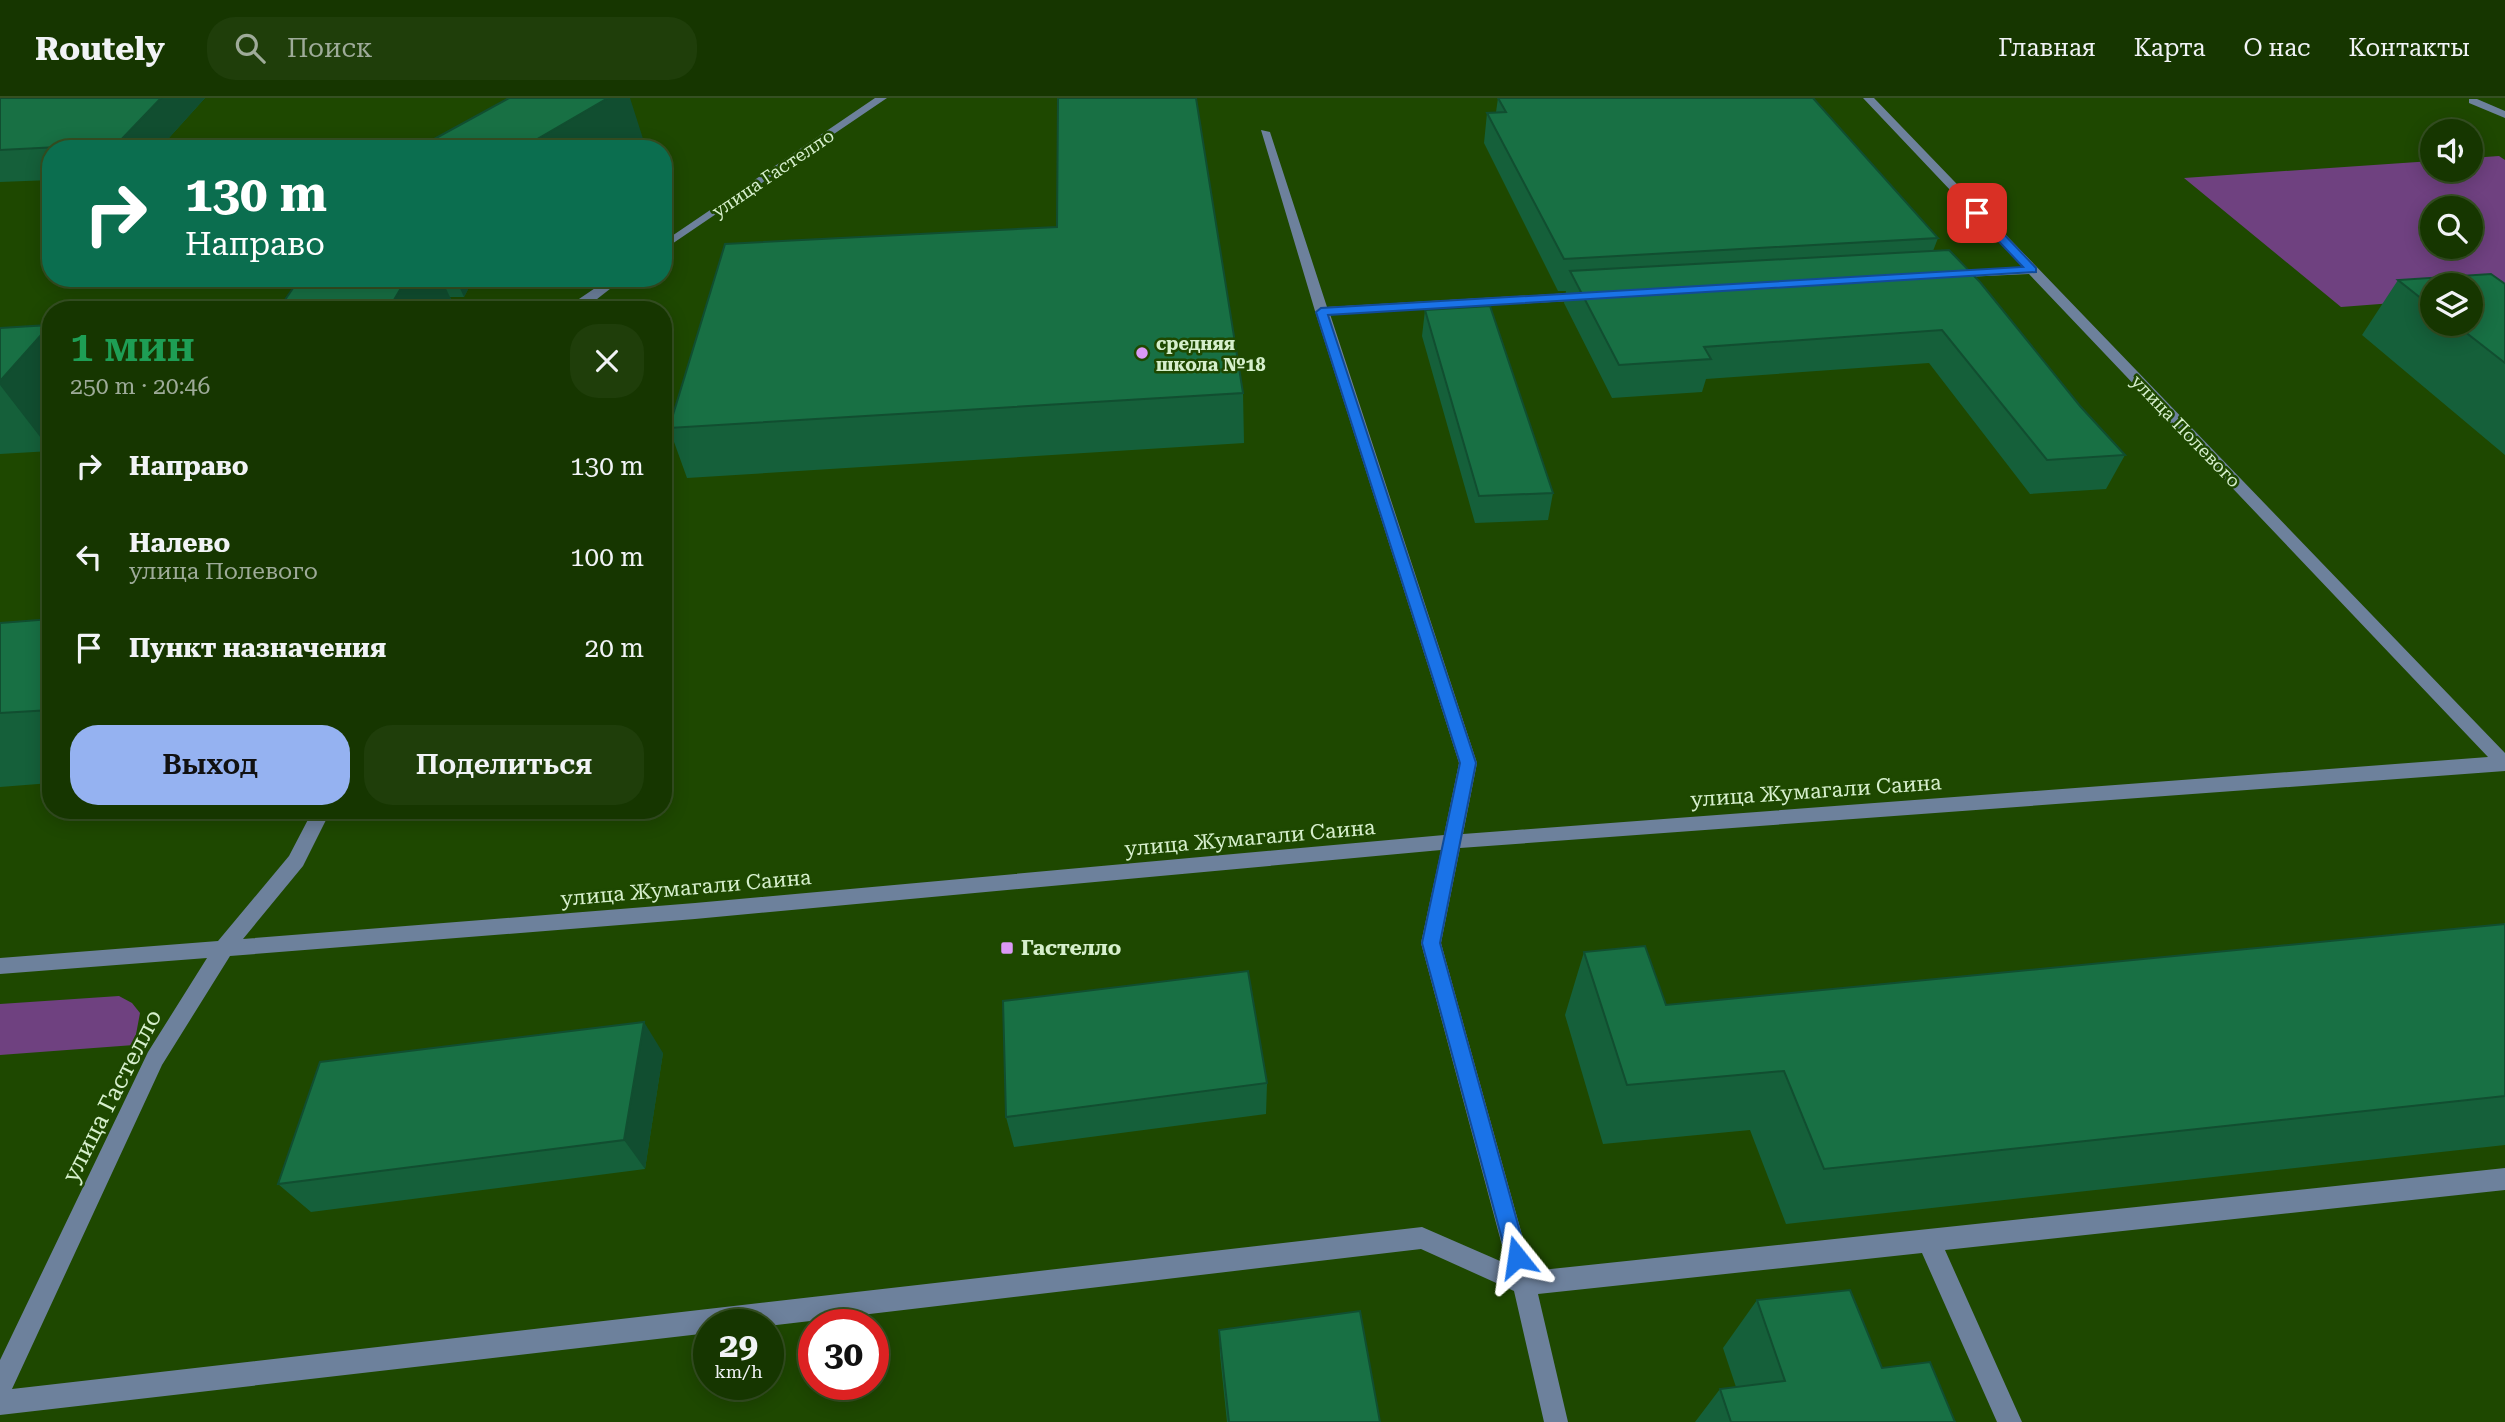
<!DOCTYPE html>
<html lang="ru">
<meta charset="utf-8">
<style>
:root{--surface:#163600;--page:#1f3e0a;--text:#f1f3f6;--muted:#9eab99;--line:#355022;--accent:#95b2f1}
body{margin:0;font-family:"Roboto Serif",serif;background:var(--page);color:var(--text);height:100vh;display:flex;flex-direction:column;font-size:26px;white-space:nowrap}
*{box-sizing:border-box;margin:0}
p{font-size:23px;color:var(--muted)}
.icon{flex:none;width:38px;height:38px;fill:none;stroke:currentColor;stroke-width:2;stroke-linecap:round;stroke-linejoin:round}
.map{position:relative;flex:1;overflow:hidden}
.drawer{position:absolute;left:42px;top:203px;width:630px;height:518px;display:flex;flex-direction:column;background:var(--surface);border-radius:28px;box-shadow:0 4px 18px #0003,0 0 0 2px var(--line)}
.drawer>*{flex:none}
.guide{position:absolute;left:42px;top:42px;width:630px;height:147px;border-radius:28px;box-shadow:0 4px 18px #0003,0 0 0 2px var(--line);background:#0b6e4f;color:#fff;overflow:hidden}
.tools{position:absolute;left:2420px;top:21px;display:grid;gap:14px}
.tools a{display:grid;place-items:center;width:63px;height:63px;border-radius:50%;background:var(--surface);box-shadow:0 4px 18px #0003,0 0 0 2px var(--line);font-size:35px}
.speed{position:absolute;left:693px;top:1211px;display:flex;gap:14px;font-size:35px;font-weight:700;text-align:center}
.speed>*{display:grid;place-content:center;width:91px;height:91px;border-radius:50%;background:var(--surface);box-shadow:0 4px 18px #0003,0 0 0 2px var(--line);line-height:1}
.speed small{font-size:18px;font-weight:400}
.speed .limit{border:10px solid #d22;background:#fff;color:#111}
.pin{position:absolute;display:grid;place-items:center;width:60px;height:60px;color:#fff;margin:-30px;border-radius:14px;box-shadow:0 4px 10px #0006}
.me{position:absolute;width:77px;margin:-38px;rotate:345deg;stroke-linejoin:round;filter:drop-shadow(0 0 5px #0008)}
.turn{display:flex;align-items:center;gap:24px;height:147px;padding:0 28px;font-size:32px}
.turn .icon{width:91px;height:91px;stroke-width:2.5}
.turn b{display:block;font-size:49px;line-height:60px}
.round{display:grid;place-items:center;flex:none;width:74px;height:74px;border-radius:28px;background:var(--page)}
.overview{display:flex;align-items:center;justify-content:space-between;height:119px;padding:0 28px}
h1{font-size:42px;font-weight:600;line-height:52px;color:#1e9e55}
.button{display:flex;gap:14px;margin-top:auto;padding:14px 28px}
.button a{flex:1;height:80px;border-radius:28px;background:var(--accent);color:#111;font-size:28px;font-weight:600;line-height:80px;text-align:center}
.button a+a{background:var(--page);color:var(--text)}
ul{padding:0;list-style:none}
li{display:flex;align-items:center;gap:21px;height:91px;padding:0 28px}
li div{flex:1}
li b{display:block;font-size:26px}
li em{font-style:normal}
header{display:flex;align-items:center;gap:42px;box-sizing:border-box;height:98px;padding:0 35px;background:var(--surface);border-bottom:2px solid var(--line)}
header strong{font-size:33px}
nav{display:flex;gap:38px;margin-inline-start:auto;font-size:24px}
.search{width:490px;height:63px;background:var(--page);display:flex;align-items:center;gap:18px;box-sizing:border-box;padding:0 24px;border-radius:28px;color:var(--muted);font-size:26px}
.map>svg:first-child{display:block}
</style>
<header>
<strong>Routely</strong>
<div class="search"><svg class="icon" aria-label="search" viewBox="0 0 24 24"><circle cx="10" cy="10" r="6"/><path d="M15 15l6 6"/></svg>Поиск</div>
<nav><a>Главная</a><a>Карта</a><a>О нас</a><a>Контакты</a></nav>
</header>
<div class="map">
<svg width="2505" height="1324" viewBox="0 0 2505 1324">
<rect width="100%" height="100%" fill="#1e4800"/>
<path fill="#6f4180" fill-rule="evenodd" d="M2499,58L2505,62V197L2471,187H2432V202L2341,209L2184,80L2432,63V72H2471V60ZM2432,110H2471V149H2432Z
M119,898L132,905L140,915L134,947L0,957V906Z"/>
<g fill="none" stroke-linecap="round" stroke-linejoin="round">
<path fill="#6d819c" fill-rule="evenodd" d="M875,0H887L663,152V144Z
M1863,0H1874L2505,655V673L1460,750L1441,845L1532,1173L2505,1070V1092L1945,1152L2022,1324H1997L1922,1155L1538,1196L1568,1324H1544L1514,1193L1421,1151L768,1228L709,1227V1235L0,1317V1262L148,954L207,860L0,876V860L218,843L289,758L313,712H331L303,768L243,841L695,805L1444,737L1459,665L1315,213L1261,32L1270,34L1327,209L1588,194L1594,198L1588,202L1330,216L1477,665L1463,736L2488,659L2029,176L1944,180L1942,177L1948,173L2023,169ZM1441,752L1421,845L1507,1166L1422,1129L12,1291L162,967L230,858L695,821Z
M2469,1H2477L2505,13V20L2469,5Z
M610,180H624L583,212L429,209L423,205L429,201L576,203Z"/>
</g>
<path fill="#15603a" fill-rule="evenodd" d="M0,0H205L159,51H51V82L0,84Z
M1498,0L1938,140L1933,153L2080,308L2125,357L2106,391L2030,396L1929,265L1706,281L1702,294L1612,300L1564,205L1566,193H1558L1484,45L1487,15L1496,14Z
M300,180H474L464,199H450L456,212H278Z
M2398,182L2505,186V357L2362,237ZM2432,187L2471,226H2432Z
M1425,212L1553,395L1548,422L1475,425L1422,238Z
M0,230L51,353L0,356Z
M1243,295L1244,345L687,380L669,330Z
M51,521V685L0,689V525Z
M2505,826V1047L1786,1126L1750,1032L1603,1046L1565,917L1584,854L1666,907Z
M663,955L645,1071L311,1114L278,1086Z
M1267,985L1266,1016L1014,1049L1006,1019Z
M1757,1202L1882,1270L1955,1324H1695L1720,1291L1736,1289L1723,1250Z
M1219,1232L1380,1324H1227L1220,1257Z"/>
<path fill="#114e30" d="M161,0H205L159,51H120L117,46Z
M608,0H630L646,50L644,51H520Z
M407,180H441L456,212H388Z
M455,180H474L464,199Z
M50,227L51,229V353L0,287V283Z
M644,924L663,955L645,1071L624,1042Z"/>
<path fill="#187044" stroke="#114e30" stroke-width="2" d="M0,0H161L117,46L0,52Z
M509,0H608L520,51H416Z
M1058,0H1196L1243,295L669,330L725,146L1057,129Z
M1498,0H1813L1938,140L1564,161L1487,15L1506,14Z
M1949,152L1980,184L2080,308L2125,357L2047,362L1942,232L1704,249L1711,261L1619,267L1570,173Z
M2491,176L2505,186V265L2455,226H2471V187H2432V209L2398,182Z
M300,180H407L388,212H278Z
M1490,208L1553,395L1479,398L1425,212Z
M50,227L0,283V230Z
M51,521V612L0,615V525Z
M2505,826V998L1824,1071L1784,973L1627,987L1584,854L1645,848L1666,907Z
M1248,873L1267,985L1006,1019L1003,903Z
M644,924L624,1042L278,1086L320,964Z
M1850,1192L1882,1270L1930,1264L1955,1324H1731L1720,1291L1785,1283L1757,1202Z
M1360,1213L1380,1324H1229L1219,1232Z"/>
<path fill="#1a73e8" stroke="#114b97" stroke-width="2" d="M1974,112H1981L2036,170V174L1328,217L1476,665L1440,845L1527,1159L1524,1167L1517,1170L1509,1167L1422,845L1460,665L1316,214L1321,210L2023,169L1974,117Z"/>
<g fill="#db99f5" stroke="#1e4800" stroke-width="2.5">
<circle cx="1142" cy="255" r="7"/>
<rect x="1000" y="843" width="14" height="14" rx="3.5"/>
</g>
<g text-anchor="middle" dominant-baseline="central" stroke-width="5" stroke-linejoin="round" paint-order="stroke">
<g font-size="18" fill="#d6efcc" stroke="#1e4800">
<text transform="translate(773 75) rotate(-34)">улица Гастелло</text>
<text transform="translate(2186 333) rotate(46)">улица Полевого</text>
</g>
<g font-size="18" font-weight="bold" fill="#d6efcc" stroke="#1e4800" text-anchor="start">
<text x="1156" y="245">средняя<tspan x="1156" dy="21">школа №18</tspan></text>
</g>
<g font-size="21" fill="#d6efcc" stroke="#1e4800">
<text transform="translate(1816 693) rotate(-4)">улица Жумагали Саина</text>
<text transform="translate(1250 740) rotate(-5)">улица Жумагали Саина</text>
<text transform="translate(686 790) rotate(-5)">улица Жумагали Саина</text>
</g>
<g font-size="21" font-weight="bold" fill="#d6efcc" stroke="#1e4800" text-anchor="start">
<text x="1021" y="850">Гастелло</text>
</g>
<g font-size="24" fill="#d6efcc" stroke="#1e4800">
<text transform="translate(112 998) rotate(-63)">улица Гастелло</text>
</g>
</g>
</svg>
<div class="tools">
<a><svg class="icon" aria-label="sound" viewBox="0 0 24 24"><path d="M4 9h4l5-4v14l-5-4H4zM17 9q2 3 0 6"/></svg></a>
<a><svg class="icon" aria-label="search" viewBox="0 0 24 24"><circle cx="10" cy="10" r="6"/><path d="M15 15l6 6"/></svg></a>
<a><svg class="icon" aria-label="layers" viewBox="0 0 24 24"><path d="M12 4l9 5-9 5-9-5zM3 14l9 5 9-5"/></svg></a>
</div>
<div class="speed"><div>29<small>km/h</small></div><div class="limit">30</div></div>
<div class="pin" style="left:1977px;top:115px;background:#d93025"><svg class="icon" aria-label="arrive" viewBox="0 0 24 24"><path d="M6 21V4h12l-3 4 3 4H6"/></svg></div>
<svg class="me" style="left:1517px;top:1159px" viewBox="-20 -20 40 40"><path d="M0-17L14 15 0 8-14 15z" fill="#1a73e8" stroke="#fff" stroke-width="4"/></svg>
<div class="guide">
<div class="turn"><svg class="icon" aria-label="right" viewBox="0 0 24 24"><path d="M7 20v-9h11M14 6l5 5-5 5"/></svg><div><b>130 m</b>Направо</div></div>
</div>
<section class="drawer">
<div class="overview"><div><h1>1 мин</h1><p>250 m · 20:46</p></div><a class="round"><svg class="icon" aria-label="close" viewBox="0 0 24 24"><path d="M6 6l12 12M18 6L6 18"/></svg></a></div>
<ul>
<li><svg class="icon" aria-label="right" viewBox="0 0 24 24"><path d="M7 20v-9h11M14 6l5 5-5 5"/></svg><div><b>Направо</b></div><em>130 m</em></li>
<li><svg class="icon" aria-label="left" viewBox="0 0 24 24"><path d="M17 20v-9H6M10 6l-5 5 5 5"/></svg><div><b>Налево</b><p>улица Полевого</p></div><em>100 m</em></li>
<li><svg class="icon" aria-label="arrive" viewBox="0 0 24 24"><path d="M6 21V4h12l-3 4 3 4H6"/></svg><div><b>Пункт назначения</b></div><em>20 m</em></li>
</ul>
<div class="button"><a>Выход</a><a>Поделиться</a></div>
</section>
</div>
